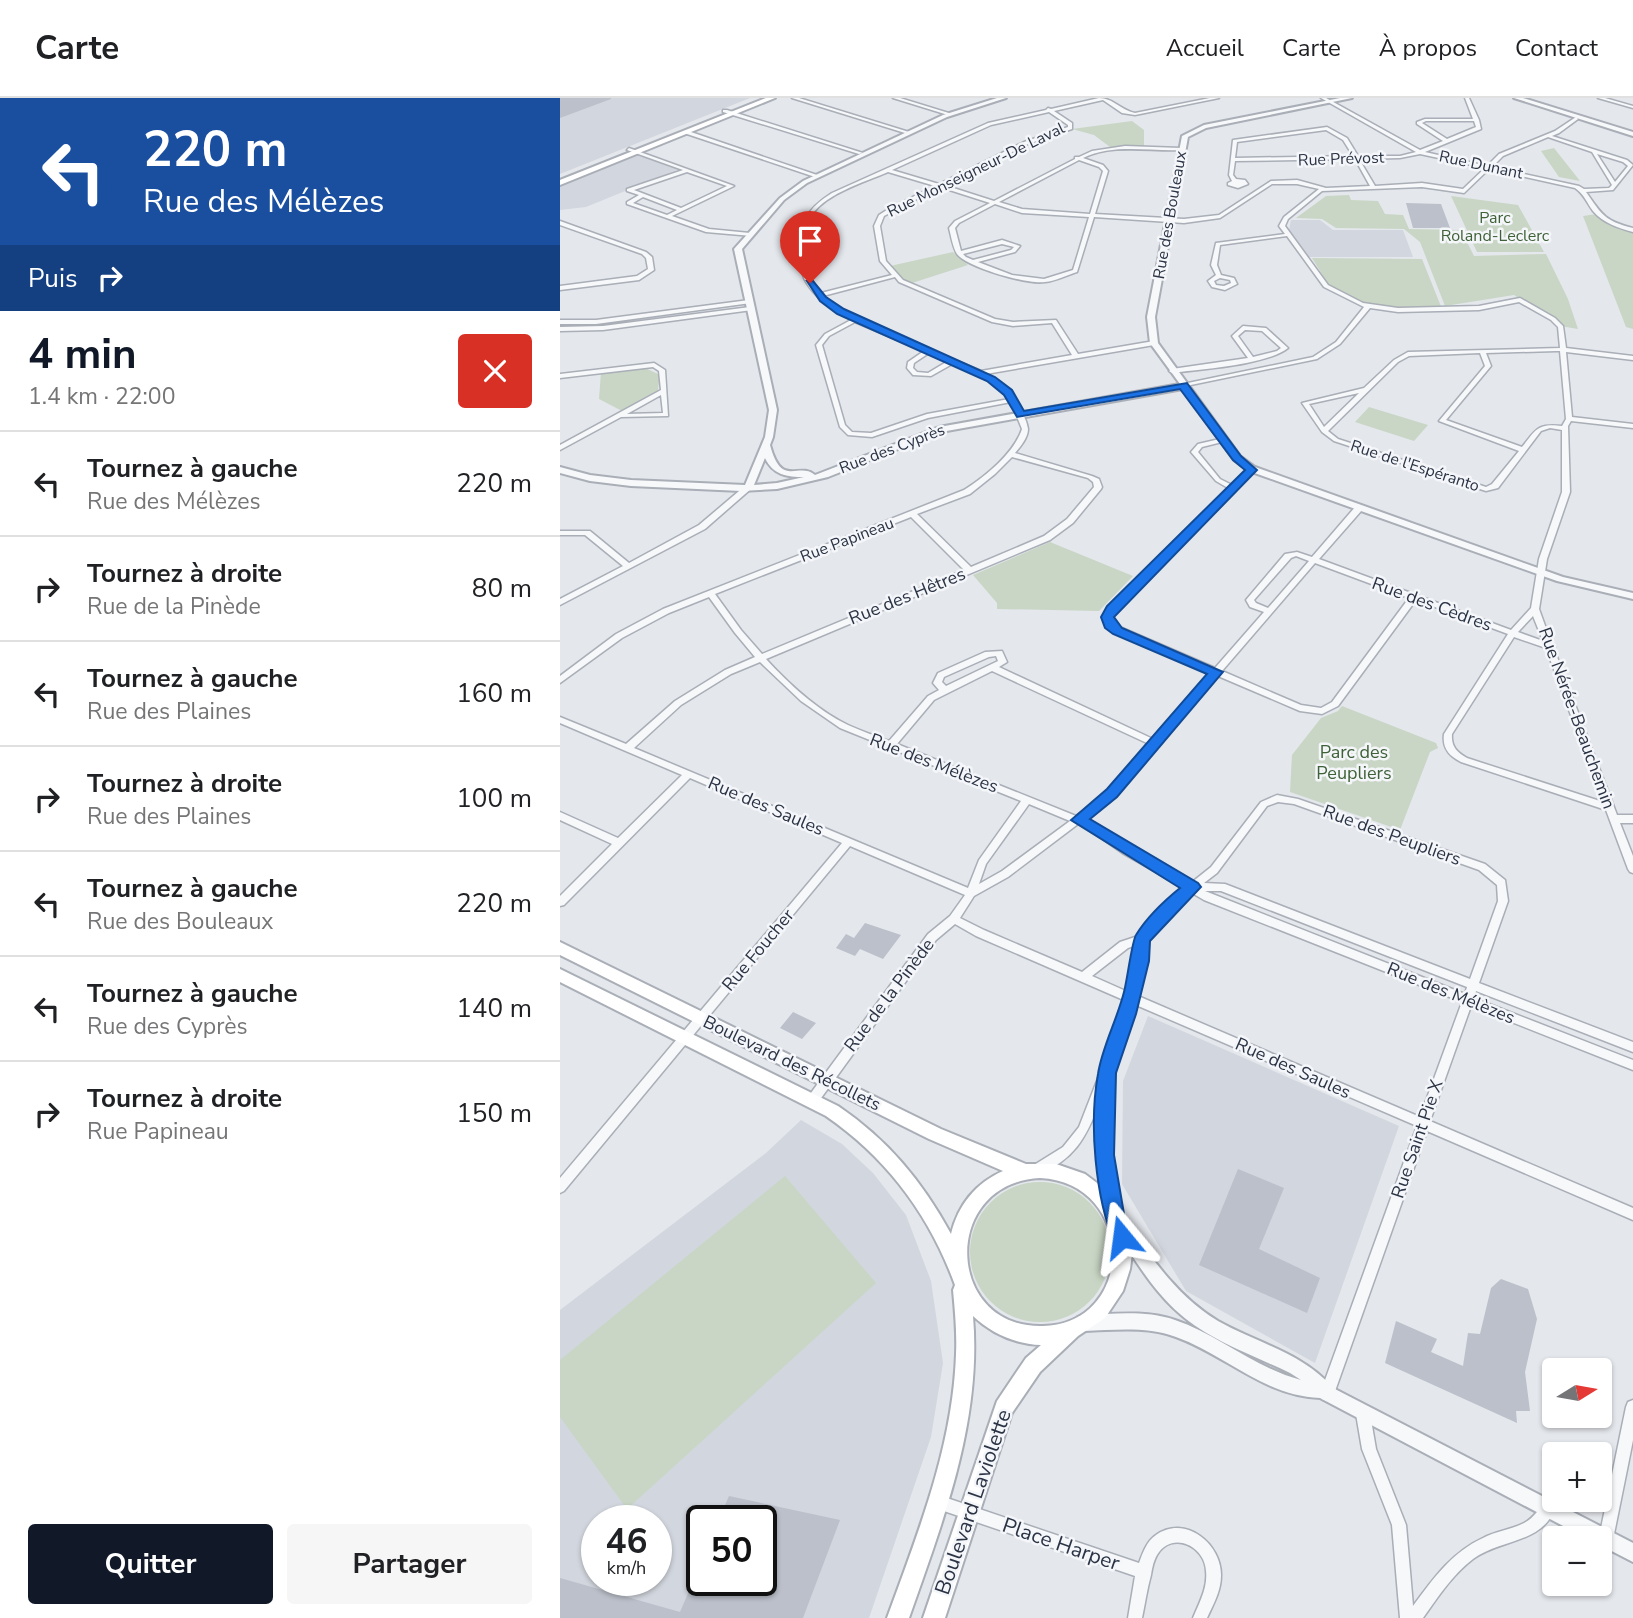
<!DOCTYPE html>
<html lang="fr">
<meta charset="utf-8">
<style>
:root{--surface:#fff;--page:#f6f6f6;--text:#202124;--muted:#757577;--line:#e0e0e0;--accent:#111827}
body{margin:0;font-family:"Nunito Sans",sans-serif;background:var(--page);color:var(--text);height:100vh;display:flex;flex-direction:column;font-size:26px;white-space:nowrap}
*{box-sizing:border-box;margin:0}
p{font-size:23px;color:var(--muted)}
.icon{flex:none;width:38px;height:38px;fill:none;stroke:currentColor;stroke-width:2;stroke-linecap:round;stroke-linejoin:round}
.map{position:relative;flex:1;overflow:hidden}
.panel{display:flex;flex-direction:column;background:var(--surface);width:560px}
.panel>*{flex:none}
.banner{background:#1a4fa0;color:#fff;overflow:hidden}
.needle{width:46px;rotate:79deg}
.fabs{position:absolute;left:982px;top:1260px;display:grid;gap:14px}
.fabs a{display:grid;place-items:center;width:70px;height:70px;border-radius:7px;background:var(--surface);box-shadow:0 2px 5px #0004;font-size:35px}
.speed{position:absolute;left:21px;top:1407px;display:flex;gap:14px;font-size:35px;font-weight:700;text-align:center}
.speed>*{display:grid;place-content:center;width:91px;height:91px;border-radius:50%;background:var(--surface);box-shadow:0 2px 5px #0004;line-height:1}
.speed small{font-size:18px;font-weight:400}
.speed .limit{border:4px solid #111;border-radius:10px;background:#fff;color:#111}
.pin{position:absolute;display:grid;place-items:center;width:60px;height:60px;color:#fff;margin:-72px -30px;border-radius:50% 50% 50% 0;rotate:-45deg;box-shadow:0 0 7px #0007}
.pin .icon{rotate:45deg}
.me{position:absolute;width:77px;margin:-38px;rotate:344deg;stroke-linejoin:round;filter:drop-shadow(0 0 5px #0008)}
.turn{display:flex;align-items:center;gap:24px;height:147px;padding:0 28px;font-size:32px}
.turn .icon{width:91px;height:91px;stroke-width:2.5}
.turn b{display:block;font-size:49px;line-height:60px}
.then{display:flex;align-items:center;height:66px;padding:0 28px;background:#0003;gap:14px;font-size:26px}
.round{display:grid;place-items:center;flex:none;width:74px;height:74px;border-radius:7px;background:var(--page)}
.overview{display:flex;align-items:center;justify-content:space-between;height:119px;padding:0 28px}
h1{font-size:42px;font-weight:700;line-height:52px;color:var(--accent)}
.action{display:flex;gap:14px;margin-top:auto;padding:14px 28px}
.action a{flex:1;height:80px;border-radius:7px;background:var(--accent);color:#fff;font-size:28px;font-weight:700;line-height:80px;text-align:center}
.action a+a{background:var(--page);color:var(--text)}
ul{padding:0;list-style:none}
li{display:flex;align-items:center;gap:21px;height:105px;padding:0 28px;border-top:2px solid var(--line)}
li div{flex:1}
li b{display:block;font-size:26px}
li em{font-style:normal}
header{display:flex;align-items:center;gap:42px;box-sizing:border-box;height:98px;padding:0 35px;background:var(--surface);border-bottom:2px solid var(--line)}
header strong{font-size:33px}
nav{display:flex;gap:38px;margin-inline-start:auto;font-size:24px}
main{display:flex;flex:1;min-height:0}
.map>svg:first-child{display:block}
</style>
<header>
<strong>Carte</strong>
<nav><a>Accueil</a><a>Carte</a><a>À propos</a><a>Contact</a></nav>
</header>
<main>
<section class="panel">
<div class="banner">
<div class="turn"><svg class="icon" aria-label="left" viewBox="0 0 24 24"><path d="M17 20v-9H6M10 6l-5 5 5 5"/></svg><div><b>220 m</b>Rue des Mélèzes</div></div>
<div class="then">Puis<svg class="icon" aria-label="right" viewBox="0 0 24 24"><path d="M7 20v-9h11M14 6l5 5-5 5"/></svg></div>
</div>
<div class="overview"><div><h1>4 min</h1><p>1.4 km · 22:00</p></div><a class="round" style="background:#d93025;color:#fff"><svg class="icon" aria-label="close" viewBox="0 0 24 24"><path d="M6 6l12 12M18 6L6 18"/></svg></a></div>
<ul>
<li><svg class="icon" aria-label="left" viewBox="0 0 24 24"><path d="M17 20v-9H6M10 6l-5 5 5 5"/></svg><div><b>Tournez à gauche</b><p>Rue des Mélèzes</p></div><em>220 m</em></li>
<li><svg class="icon" aria-label="right" viewBox="0 0 24 24"><path d="M7 20v-9h11M14 6l5 5-5 5"/></svg><div><b>Tournez à droite</b><p>Rue de la Pinède</p></div><em>80 m</em></li>
<li><svg class="icon" aria-label="left" viewBox="0 0 24 24"><path d="M17 20v-9H6M10 6l-5 5 5 5"/></svg><div><b>Tournez à gauche</b><p>Rue des Plaines</p></div><em>160 m</em></li>
<li><svg class="icon" aria-label="right" viewBox="0 0 24 24"><path d="M7 20v-9h11M14 6l5 5-5 5"/></svg><div><b>Tournez à droite</b><p>Rue des Plaines</p></div><em>100 m</em></li>
<li><svg class="icon" aria-label="left" viewBox="0 0 24 24"><path d="M17 20v-9H6M10 6l-5 5 5 5"/></svg><div><b>Tournez à gauche</b><p>Rue des Bouleaux</p></div><em>220 m</em></li>
<li><svg class="icon" aria-label="left" viewBox="0 0 24 24"><path d="M17 20v-9H6M10 6l-5 5 5 5"/></svg><div><b>Tournez à gauche</b><p>Rue des Cyprès</p></div><em>140 m</em></li>
<li><svg class="icon" aria-label="right" viewBox="0 0 24 24"><path d="M7 20v-9h11M14 6l5 5-5 5"/></svg><div><b>Tournez à droite</b><p>Rue Papineau</p></div><em>150 m</em></li>
</ul>
<div class="action"><a>Quitter</a><a>Partager</a></div>
</section>
<div class="map">
<svg width="1073" height="1520" viewBox="0 0 1073 1520">
<rect width="100%" height="100%" fill="#e4e7ec"/>
<path fill="#d2d6de" fill-rule="evenodd" d="M0,0H190L0,76Z
M77,57L119,71L26,109L0,112V87Z
M731,122H760L773,132H843L853,159H749L729,132Z
M588,918L839,1028L755,1265L626,1193L562,1086L563,983Z
M241,1022L282,1046L313,1075L346,1117L371,1183L383,1265L371,1339L309,1520H0V1212L206,1055ZM37,1423H96V1482H37ZM142,1423H201V1482H142Z"/>
<path fill="#c9d6c5" d="M572,23L584,32V48L550,49L534,37L512,31Z
M994,50L1020,83L999,79L981,53Z
M789,97L791,102L818,103L825,116L843,117L849,131L901,132L914,158L986,156L1008,201L1018,231L1000,228L954,197L885,208L860,144L844,131L776,130L762,121L736,120L766,98Z
M891,98L958,107L984,154H917Z
M1037,116L1073,130V231L1066,229L1023,118Z
M393,154L408,167L349,186L330,168Z
M752,160L862,161L882,211L804,209L773,194Z
M83,269L100,277L97,298L64,314L39,301L41,274Z
M809,309L868,327L854,343L795,324Z
M490,444L573,478L539,513L437,511V505L413,477Z
M782,608L876,645L878,650L870,654L840,732L730,694L732,657L761,620L778,613Z
M225,1078L316,1185L67,1411L0,1319V1262Z
M410 1154a70 70 0 1 1 140 0a70 70 0 1 1-140 0Z"/>
<path fill="#bbc0ca" d="M0,0H51V1L0,20Z
M846,105L881,106L890,130H853Z
M305,825L341,837L323,861L300,851L295,858L276,850L286,836L294,840Z
M233,914L256,925L242,941L220,930Z
M678,1071L724,1090L699,1151L760,1180L747,1215L639,1167Z
M941,1181L968,1191L977,1221L965,1274L970,1313H956L957,1325L825,1265L836,1223L877,1241L871,1254L903,1268L908,1235L920,1236L931,1190Z
M169,1398L280,1422L243,1520H0V1480L120,1514L142,1463V1482H201V1423H158Z"/>
<g fill="none" stroke-linecap="round" stroke-linejoin="round">
<defs>
<path id="minor" d="M232,0H239L349,34L345,35Z
M333,0H340L392,16L388,17Z
M539,0C553,0 561,12 575,15L650,0H659L575,17L562,15L543,2L494,13L512,25V31L468,46L384,87L434,103L515,61V59H519L532,53L565,48L621,50L623,52C590,54 554,45 523,60L543,67L548,73L535,116L624,121L659,117L711,83L737,82L766,90L810,88L795,61L675,63L673,77L676,81L685,82L688,86L678,90L668,87V85L672,83L669,77L673,42L767,29L787,40L798,58H840L856,54L761,0H766L860,52L883,43L857,26V24L865,21H913L905,0H909L919,22L921,31L865,54L927,68L939,56L995,33L1016,19L1018,21L999,35L992,38L1067,62L1073,67L1053,92L1026,94C1042,117 1045,123 1073,130V134C1058,130 1043,125 1033,113C1027,105 1024,96 1015,90L929,71L904,95L862,89L762,93L728,121L725,128L768,187L803,205L838,210L919,208L960,200L995,220L1003,228L1006,250L1073,258V262L1006,254L1012,319L1073,326V330L1011,323L1008,328L1010,394L987,461L979,511L992,547L995,549L994,551L1057,717H1073V725H1060L1073,758V775L1070,774L1068,771L1046,712L901,664C889,658 882,650 884,636L948,536L856,502L778,608L762,616L740,613L658,578L551,701L525,721L533,724L570,750L631,785L651,769L701,704L717,697L738,701L925,766L945,782L948,803L919,885L1073,944V954L916,893L914,900L1073,962V972L911,908L870,1023L1073,1110V1122L867,1033L774,1296L772,1301L767,1303L762,1301L760,1296L857,1028L576,907L547,984L551,988L549,1038L559,1112L557,1116L553,1118L549,1116L537,1038L539,1006C525,1042 514,1061 478,1077L474,1075L472,1071L474,1067L503,1049L519,1029L563,916L566,903L416,838L395,826L376,842L256,1007L252,1008L248,1007L246,1003L248,999L368,836L390,818L405,797L290,748L4,1093L0,1095V1080L282,745L130,680L4,807L0,808V798L52,746L0,722V714L58,740L122,677L0,625V619L66,646L115,603L165,572L195,559L175,535L149,499L109,515L62,540L0,585V578L56,536L103,511L404,392C426,378 454,355 462,331L451,304L368,320L312,339L288,337L280,329L256,247L265,236L291,222C274,213 256,201 246,184C241,176 241,166 240,158C239,126 245,112 272,95L428,25L486,12L488,10L491,11ZM489,14L508,27V29L464,44L379,86L332,72L431,27ZM866,23H914L916,29L887,41L862,25ZM766,32L783,42L793,58L675,60L677,44ZM988,39L1032,54L1052,87L1049,90L1024,91L1019,88L932,69L943,58ZM860,56L925,70L903,91L862,85L815,88L799,61L840,60ZM1037,56L1063,64L1068,68L1055,84ZM519,62L539,69L543,73L530,116L462,111L439,104ZM328,74L375,88L330,110L319,117L314,128L320,163L332,177L261,195C247,178 246,171 246,149C246,140 245,131 249,122C260,97 305,84 328,74ZM712,86H737L759,91L724,119L719,128L725,136L656,145L651,167L656,177L648,183L652,189L665,192L677,186L674,180L661,177L657,167L660,147L727,138L764,189L804,209L776,244L753,259L623,286L620,288L621,289L757,261L780,246L810,210L838,214L919,212L959,204L991,222L998,229L1000,250L848,254L834,262L804,290L742,305L762,334L774,343L926,393L938,390L981,333L990,330L1002,332V394L979,461L971,510L951,532L759,461L802,412L803,410L799,408H796L752,459L737,454L725,456L686,502L690,509L704,514L655,570L555,527L552,521L555,512L695,371L690,370L672,387L660,381L638,354L642,349L666,343V341L664,340L638,346L631,354L656,383L668,390L548,509L544,521L549,531L651,575L593,641L439,569L447,564L442,553L425,554L378,575L373,585L379,592L368,598L329,643C316,638 301,633 288,627C257,612 229,586 206,561L490,442L513,425L541,391L542,389L539,381L532,378L455,355C460,349 468,340 468,331C468,330 466,322 465,321C458,300 445,286 426,276L594,247L597,245L594,243L518,256L496,222L453,224L435,221L343,182L326,163L320,128L324,118L380,89L430,105L395,123L389,130C391,138 393,150 397,156C407,169 467,187 485,184C496,183 507,177 517,174L534,119L624,125L660,120ZM435,106L462,115L529,119L513,172L484,181L452,177L418,164L455,154L460,148L442,142L401,153L395,130L399,125ZM442,146L454,149L451,152L413,162L406,159L403,156ZM335,179L339,184L432,224L453,228L492,225L512,257L421,273L308,226L300,222L299,220L283,213L263,198ZM660,180L670,182L671,185L664,188L656,187L654,183ZM295,224L364,253L348,264L347,270L353,277L371,278L394,265L432,284L449,301L367,316L311,335L292,334L285,327L262,247L269,238ZM996,253H1000L1006,321L1002,328C977,325 976,332 962,349L886,322L931,268L926,255ZM369,255L388,263L368,275L357,274L353,270L354,265ZM920,255L925,268L879,323L959,353L932,386L926,389L778,341L768,333L838,264L849,258ZM799,295L764,329L749,306ZM452,359L528,380L533,384L534,389L507,421L484,438L411,469L357,416L410,396L435,376ZM351,419L404,472L202,556L181,532L155,496ZM736,458L749,463L708,510L696,505L694,502L731,460ZM755,465L849,500L772,604L761,610L741,607L662,573ZM973,518L983,543L958,534ZM954,539L986,550L1043,704L907,660C897,654 891,649 892,636ZM436,558L438,563L386,588L382,584L384,579L429,559ZM200,564L241,603L280,630L461,703L419,762L408,790L74,650L121,607L171,576ZM432,573L589,646L545,697L516,718L337,646L374,602ZM718,704L734,706L919,772L937,787L938,803L910,881L665,786L644,785L657,775L707,708ZM469,706L510,723L442,773L419,786L426,766ZM518,726L527,730L564,756L624,790L610,801L578,838L560,844L522,874L424,832L400,820L414,798L448,779ZM645,793H661L907,889L905,896ZM632,795L644,802L902,904L860,1019L578,898L586,863L587,842L618,807ZM577,847L576,863L568,894L532,878L568,850Z
M1038,0H1045L1073,8V10Z
M163,12H167L303,55L299,56L163,14Z
M124,33H128L260,78L255,79L124,35Z
M69,50L174,88L112,118L149,131L190,135L193,137L192,138L146,134L67,106V104L79,97L67,93V91L123,72L67,52ZM127,74L167,88L121,110L74,92ZM83,99L117,112L107,117L73,105Z
M0,123L86,154L92,159L94,172L79,182L0,192V188L77,178L88,171L86,160L82,156L0,127Z
M189,202L191,203V205L36,226H0V222H36Z
M190,209L192,210V212L43,232L0,233V229L43,228Z
M683,228L706,230L728,250C707,267 641,271 612,275L609,273L612,271L688,260L672,238ZM685,232L702,233L721,250L717,253L693,259L678,238Z
M94,265L105,272L108,318L61,319L0,352V347L101,292L99,273L93,269L0,280V276ZM101,297L103,315L67,316Z
M185,388H191L192,390L145,431L0,507V501L63,468L25,437H0V433H30L69,465L139,427Z
M1073,1302V1342L1053,1441L1051,1446L1046,1448L1041,1446L1039,1440L1066,1309L1068,1304Z
M803,1309L808,1311L810,1316L816,1351L846,1427L853,1508C873,1481 892,1454 923,1440C936,1433 951,1432 964,1425C975,1420 979,1408 988,1404L993,1406L995,1411C981,1446 940,1441 913,1461C892,1477 878,1499 863,1520H840L832,1427L802,1351L796,1316L798,1311Z
M378,1397L579,1465C583,1454 587,1443 596,1437C625,1416 662,1446 661,1478C661,1493 653,1507 647,1520H633C639,1505 648,1490 646,1473C645,1448 612,1432 597,1457C593,1464 592,1471 591,1477C587,1491 585,1506 582,1520H568L575,1478L378,1411L373,1409L371,1404L373,1399Z"/>
<path id="tertiary" d="M437,0H446L387,19L247,85L224,102L182,151L217,312L213,339L210,347C222,391 238,363 255,377L379,329L620,286L590,245L587,219L622,38L644,27L780,0H792L646,30L628,39L595,219L598,245L680,358L695,369L1003,479L1073,495V501L997,483L689,373L674,362L623,291L381,334L268,379L217,391L181,393L71,388L30,383L0,375V369L30,377L71,382L185,387L205,339L209,312L174,151L220,100L243,83L383,17ZM205,360C213,377 227,379 244,379L217,385L194,387Z
M954,0H963L1073,34V38Z
M562,1122L567,1125C593,1162 618,1199 658,1223C697,1245 743,1255 773,1290L1073,1445V1464L1040,1447V1440H1026L760,1300C704,1298 666,1257 616,1239C587,1228 554,1232 524,1233L518,1231L516,1225L518,1219L524,1217C554,1216 586,1212 615,1222C659,1237 695,1270 741,1282L730,1275C695,1258 649,1242 620,1216C594,1194 576,1163 557,1135L554,1130L557,1125Z"/>
<path id="secondary" d="M206,0H215L0,87V82Z
M0,844L381,1031L466,1066H496L525,1076L545,1091L559,1110L568,1131L572,1155L570,1171L563,1193L545,1220L518,1238L480,1274L452,1315L385,1520H363L437,1303L466,1260L481,1247C456,1246 432,1236 413,1218C422,1323 383,1423 349,1520H327C358,1435 393,1348 396,1256C397,1235 395,1213 393,1192L395,1187C370,1118 327,1060 266,1018L0,884V871L278,1008C328,1042 362,1083 391,1136C398,1107 416,1085 443,1073L369,1041L0,857ZM480,1080C577,1085 576,1226 483,1228C385,1231 380,1085 480,1080Z"/>
</defs>
<use href="#minor" stroke="#a9aeb7" stroke-width="3"/>
<use href="#tertiary" stroke="#a9aeb7" stroke-width="4"/>
<use href="#secondary" stroke="#a9aeb7" stroke-width="4"/>
<use href="#minor" fill="#f7f8fa" fill-rule="evenodd"/>
<use href="#tertiary" fill="#f7f8fa" fill-rule="evenodd"/>
<use href="#secondary" fill="#fff" fill-rule="evenodd"/>
</g>
<path fill="#1a73e8" stroke="#114b97" stroke-width="2" d="M247,183H253L266,199L284,211L435,279L452,292L464,313L627,285L681,358L697,372L554,519L562,530L663,574L557,699L530,721L638,785L641,789L590,843L589,863L576,916L556,975L554,1057L564,1116L572,1139L569,1146L562,1149L555,1146C535,1100 529,1025 538,976C542,949 557,922 564,894C567,883 572,843 576,837C587,819 604,803 620,790L511,722L547,691L647,576L553,536L545,530L541,519L547,508L685,372L673,362L620,291L457,319L444,297L427,283L277,216L260,203Z"/>
<g text-anchor="middle" dominant-baseline="central" stroke-width="5" stroke-linejoin="round" paint-order="stroke">
<g font-size="16" fill="#2b3445" stroke="#f4f6f9">
<text transform="translate(781 61) rotate(-2)">Rue Prévost</text>
<text transform="translate(921 67) rotate(12)">Rue Dunant</text>
<text transform="translate(416 72) rotate(-26)">Rue Monseigneur-De Laval</text>
<text transform="translate(610 117) rotate(-80)">Rue des Bouleaux</text>
<text transform="translate(332 351) rotate(-21)">Rue des Cyprès</text>
<text transform="translate(855 368) rotate(18)">Rue de l'Espéranto</text>
<text transform="translate(287 442) rotate(-21)">Rue Papineau</text>
</g>
<g font-size="16" fill="#3f6138" stroke="#f4f6f9">
<text x="935" y="120">Parc<tspan x="935" dy="18">Roland-Leclerc</tspan></text>
</g>
<g font-size="18" fill="#2b3445" stroke="#f4f6f9">
<text transform="translate(347 498) rotate(-22)">Rue des Hêtres</text>
<text transform="translate(872 506) rotate(20)">Rue des Cèdres</text>
<text transform="translate(1017 620) rotate(70)">Rue Nérée-Beauchemin</text>
<text transform="translate(374 665) rotate(21)">Rue des Mélèzes</text>
<text transform="translate(206 708) rotate(23)">Rue des Saules</text>
<text transform="translate(832 737) rotate(20)">Rue des Peupliers</text>
<text transform="translate(198 852) rotate(-50)">Rue Foucher</text>
<text transform="translate(891 895) rotate(22)">Rue des Mélèzes</text>
<text transform="translate(329 897) rotate(-53)">Rue de la Pinède</text>
<text transform="translate(232 965) rotate(26)">Boulevard des Récollets</text>
<text transform="translate(733 970) rotate(24)">Rue des Saules</text>
<text transform="translate(857 1041) rotate(-71)">Rue Saint Pie X</text>
</g>
<g font-size="18" fill="#3f6138" stroke="#f4f6f9">
<text x="794" y="654">Parc des<tspan x="794" dy="21">Peupliers</tspan></text>
</g>
<g font-size="21" fill="#2b3445" stroke="#f4f6f9">
<text transform="translate(413 1404) rotate(-71)">Boulevard Laviolette</text>
<text transform="translate(501 1446) rotate(19)">Place Harper</text>
</g>
</g>
</svg>
<div class="fabs">
<a><svg class="needle" viewBox="-14 -14 28 28"><path d="M0-13l5 13h-10z" fill="#e53935"/><path d="M0 13l5-13h-10z" fill="#757577"/></svg></a>
<a>+</a>
<a>−</a>
</div>
<div class="speed"><div>46<small>km/h</small></div><div class="limit">50</div></div>
<div class="pin" style="left:250px;top:185px;background:#d93025"><svg class="icon" aria-label="arrive" viewBox="0 0 24 24"><path d="M6 21V4h12l-3 4 3 4H6"/></svg></div>
<svg class="me" style="left:562px;top:1139px" viewBox="-20 -20 40 40"><path d="M0-17L14 15 0 8-14 15z" fill="#1a73e8" stroke="#fff" stroke-width="4"/></svg>
</div>
</main>
